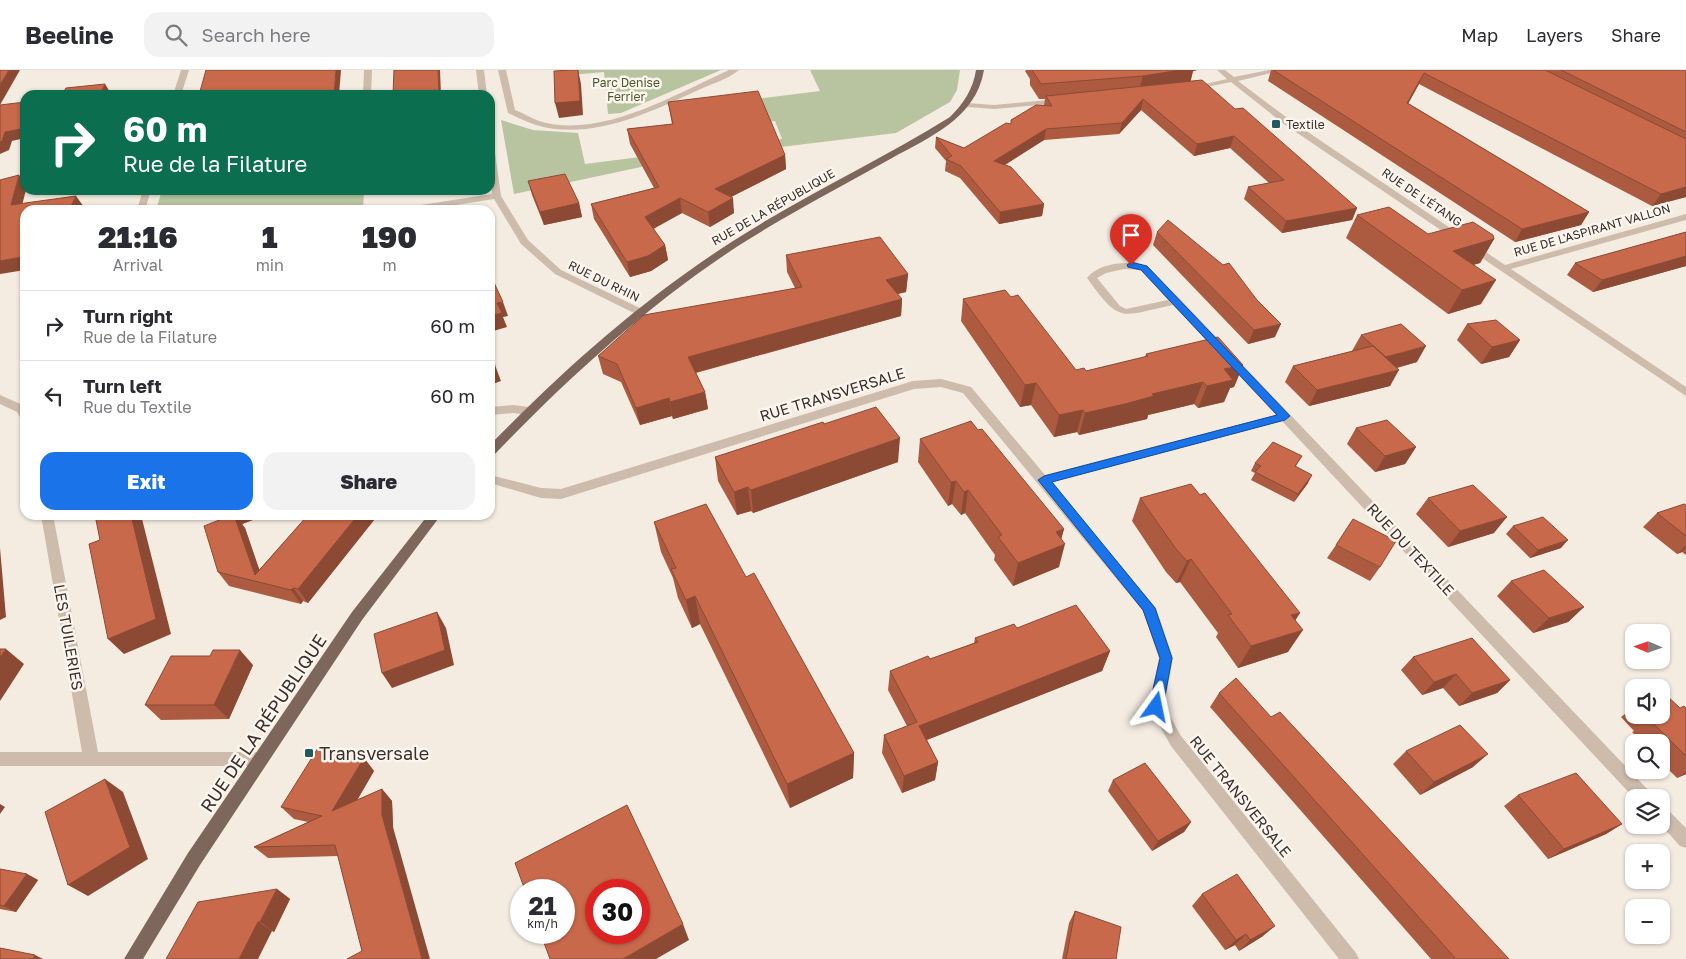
<!DOCTYPE html>
<meta charset="utf-8">
<style>
:root{--surface:#fff;--page:#f2f2f3;--text:#2b2b33;--muted:#7c7c81;--line:#e1e1e2;--accent:#1a73e8}
body{margin:0;font-family:"Golos Text",sans-serif;background:var(--page);color:var(--text);height:100vh;display:flex;flex-direction:column;font-size:19px;white-space:nowrap}
*{box-sizing:border-box;margin:0}
p{font-size:16px;color:var(--muted)}
.icon{flex:none;width:28px;height:28px;fill:none;stroke:currentColor;stroke-width:2;stroke-linecap:round;stroke-linejoin:round}
.map{position:relative;flex:1;overflow:hidden}
.drawer{position:absolute;left:20px;top:135px;width:475px;height:315px;display:flex;flex-direction:column;background:var(--surface);border-radius:15px;box-shadow:0 1px 4px #0004}
.drawer>*{flex:none}
.hud{position:absolute;left:20px;top:20px;width:475px;height:105px;border-radius:15px;box-shadow:0 1px 4px #0004;background:#0b6e4f;color:#fff;overflow:hidden}
.needle{width:32px;rotate:272deg}
.buttons{position:absolute;left:1625px;top:554px;display:grid;gap:10px}
.buttons a{display:grid;place-items:center;width:45px;height:45px;border-radius:10px;background:var(--surface);box-shadow:0 1px 4px #0004;font-size:25px}
.speed{position:absolute;left:510px;top:809px;display:flex;gap:10px;font-size:25px;font-weight:700;text-align:center}
.speed>*{display:grid;place-content:center;width:65px;height:65px;border-radius:50%;background:var(--surface);box-shadow:0 1px 4px #0004;line-height:1}
.speed small{font-size:12px;font-weight:400}
.speed .limit{border:8px solid #d22;background:#fff;color:#111}
.pin{position:absolute;display:grid;place-items:center;width:42px;height:42px;color:#fff;margin:-51px -21px;border-radius:50% 50% 50% 0;rotate:-45deg;box-shadow:0 0 5px #0007}
.pin .icon{rotate:45deg}
.me{position:absolute;width:55px;margin:-28px;rotate:12deg;stroke-linejoin:round;filter:drop-shadow(0 0 4px #0008)}
.turn{display:flex;align-items:center;gap:18px;height:105px;padding:0 20px;font-size:22px}
.turn .icon{width:65px;height:65px;stroke-width:2.5}
.turn b{display:block;font-size:35px;line-height:42px}
.eta{display:flex;justify-content:space-evenly;align-items:center;height:85px;text-align:center}
.eta b{font-size:30px;font-weight:800;line-height:35px}
.primary-button{display:flex;gap:10px;margin-top:auto;padding:10px 20px}
.primary-button a{flex:1;height:58px;border-radius:15px;background:var(--accent);color:#fff;font-size:20px;font-weight:800;line-height:58px;text-align:center}
.primary-button a+a{background:var(--page);color:var(--text)}
ul{padding:0;list-style:none}
li{display:flex;align-items:center;gap:15px;height:70px;padding:0 20px;border-top:1px solid var(--line)}
li div{flex:1}
li b{display:block;font-size:19px}
li em{font-style:normal}
header{display:flex;align-items:center;gap:30px;box-sizing:border-box;height:70px;padding:0 25px;background:var(--surface);border-bottom:1px solid var(--line)}
header strong{font-size:24px}
nav{display:flex;gap:28px;margin-inline-start:auto;font-size:18px}
.search{width:350px;height:45px;background:var(--page);display:flex;align-items:center;gap:12px;box-sizing:border-box;padding:0 18px;border-radius:15px;color:var(--muted);font-size:19px}
.map>svg:first-child{display:block}
</style>
<header>
<strong>Beeline</strong>
<div class="search"><svg class="icon" aria-label="search" viewBox="0 0 24 24"><circle cx="10" cy="10" r="6"/><path d="M15 15l6 6"/></svg>Search here</div>
<nav><a>Map</a><a>Layers</a><a>Share</a></nav>
</header>
<div class="map">
<svg width="1686" height="889" viewBox="0 0 1686 889">
<rect width="100%" height="100%" fill="#f4ebe1"/>
<path fill="#b8c4a0" d="M560,0H721L621,43L608,44L604,2L559,6Z
M810,0H960L957,20L950,32L896,63L674,90L514,124L501,50L533,60L578,63L585,94L782,69L775,51L757,53L748,30L820,21Z
M162,120H364L363,140H156Z"/>
<g fill="none" stroke-linecap="round" stroke-linejoin="round">
<path fill="#cdbbac" fill-rule="evenodd" d="M181,0H189L181,25H173Z
M364,0H372L371,25H363Z
M476,0H484L487,25H479Z
M498,0H506L515,40C523,43 531,48 539,51C599,70 676,24 729,0H739C727,10 708,15 694,22C647,44 589,71 536,55C527,52 517,47 508,43Z
M1217,0H1225L1234,7L1269,0H1284L1238,11L1290,50L1505,195L1686,144V150L1511,199L1686,317V326L1284,54L1231,12L1192,20L1188,18L1227,9Z
M1060,29H1063V33L994,39L967,37L963,35L967,33L994,35Z
M490,73L494,75L501,126L528,170L561,200L644,240V244H636L555,204L521,174L494,129L425,140H404L408,137L492,124Z
M143,120H151L145,140H137Z
M1131,193L1147,196L1180,229L1651,723L1653,728H1634L1282,351L1051,412L1156,538L1173,588L1164,636L1181,666L1356,883L1359,889H1339L1171,676L1149,637L1159,588L1143,541L963,323L941,317L914,319L561,429L541,428L490,413V405L541,418L561,419L913,311L941,309L971,317L1045,405L1276,345L1173,235C1120,246 1121,255 1087,208C1098,195 1115,193 1131,193ZM1124,199L1141,200L1168,230L1126,239L1120,236L1097,208L1106,203Z
M0,325L25,336V350L21,349L17,342L0,334Z
M513,335L529,337L535,341L529,345L513,343L490,345V337Z
M41,445H53L98,682H260L265,684L268,689L265,694L260,696H0V682H82Z
M1661,736L1667,739L1686,758V778L1680,776L1661,755Z"/>
<path fill="#7d675c" fill-rule="evenodd" d="M976,0H984C976,48 930,67 892,88C841,117 788,144 738,176C648,235 569,307 494,385L490,386V375C564,299 644,228 733,171C803,126 879,91 950,47C964,33 973,19 976,0Z
M428,445H441L362,550L200,795L143,889H124L188,783L352,542Z"/>
</g>
<path fill="#ac5a40" d="M1026,0H1197L1193,1L1190,12L1235,39L1357,138L1352,150L1282,163L1244,129L1248,117L1269,113L1230,78L1194,86L1141,40L1119,64L1044,70L1005,95L1044,134L1042,146L999,154L960,108L945,101L946,91L935,78L936,67L964,78L1011,54V50L1044,35L1045,29H1039L1030,15V9L1025,1Z
M1271,0H1686V127L1652,136L1419,14L1408,33L1589,142L1581,155L1515,172L1268,11Z
M668,32L785,85L786,99L731,127L734,143L710,157L682,143L653,158L665,175L668,190L651,201L630,207L594,149L591,134L654,118L630,74L627,59L672,54Z
M528,111L579,133L582,147L544,155L532,125Z
M1357,145L1428,164L1494,169L1480,193L1473,195L1481,234L1448,244L1346,168Z
M1157,162L1275,267L1248,274L1153,175Z
M1686,162V196L1593,222L1567,205L1575,193Z
M786,185L908,204L906,222L897,224L902,229L901,246L696,303L705,322L708,339L673,349L672,346L640,355L621,312L603,304L598,286L795,218L787,202Z
M1011,227L1076,300L1086,301L1145,287L1146,284L1243,295L1234,317L1230,318L1224,332L1198,338L1194,334L1148,345L1147,349L1079,365L1077,362L1054,367L1031,335L1020,337L961,251L963,229Z
M1467,254L1520,270L1509,287L1481,294L1457,270Z
M1361,265L1417,292L1397,298L1390,316L1309,336L1285,312L1293,296L1353,281H1352Z
M824,354L898,392L753,443L751,441L737,445L718,411L715,387Z
M1356,358L1416,377L1405,394L1375,402L1347,374Z
M920,369L1064,459L1061,469L1059,497L1013,516L994,490L995,485L965,443L961,445L952,434L948,436L918,392Z
M1302,386L1296,396L1308,413L1294,432L1251,410L1255,403L1251,401L1255,393Z
M1140,428L1295,550L1288,582L1238,598L1216,567L1218,563L1180,512L1176,513L1166,502L1132,451Z
M1428,428L1494,463L1448,477L1416,444Z
M1686,435V485L1682,482L1677,484L1643,457L1657,443Z
M226,445H266L242,454L245,458L259,500L308,445H378L308,533L303,531L301,534L229,516L218,502L227,447Z
M654,452L746,507L854,683L853,708L790,738L700,554L692,558L678,528L673,508L661,482Z
M1513,456L1561,478L1530,488L1506,464Z
M1336,475L1380,497L1370,511L1327,488Z
M1511,511L1584,537L1568,552L1533,563L1497,526Z
M1017,558L1110,581L1102,601L927,670L938,692L935,710L902,723L882,683L884,665L907,656L888,620L890,601L930,589L974,573L975,568Z
M1413,587L1510,610L1497,623L1459,636L1443,618L1422,625L1401,600Z
M253,595L229,649L161,650L145,635Z
M1219,623L1271,647L1509,889H1431L1210,637Z
M1634,637V645H1661L1680,638H1686V704L1677,708L1661,692V672H1642L1632,662L1634,661L1621,647Z
M1406,681L1473,697L1420,725L1393,694Z
M364,688L374,701L357,730L382,719L392,731L393,757L362,881L338,786L268,788L254,777L308,752L294,749L281,737Z
M1113,710L1191,752L1184,762L1152,781L1108,721Z
M1518,725L1622,754L1606,764L1548,789L1504,736Z
M0,799L27,804L38,810L16,842L0,839Z
M277,819L290,829L274,862L272,861L166,889Z
M1202,824L1263,866L1239,881L1235,875L1225,880L1192,836Z
M1075,841L1116,889H1062L1069,853Z"/>
<path fill="#8c4a34" d="M9,0H20L0,35V15Z
M336,0H341L339,25H334Z
M438,0H440L441,25H439Z
M578,0L581,14L583,45L559,48L555,33Z
M1179,0H1197L1193,1L1190,14L1139,21L1143,6Z
M1424,3L1419,14L1402,45L1407,33Z
M105,14L110,22L109,25H100Z
M1143,29L1141,40L1119,64L1122,53Z
M25,58V68L12,71L9,80L0,84V72L5,62Z
M1046,59L1044,70L993,102L994,91Z
M1234,66L1230,78L1194,86L1197,74Z
M785,85L786,99L717,134L715,119Z
M19,105L25,114V120H26L19,147L11,135Z
M1686,117V127L1652,136L1661,124Z
M398,120H421L399,123Z
M76,126L84,137L82,140H69Z
M680,128L682,143L648,162L645,147Z
M733,128L734,143L710,157L708,142Z
M579,133L582,147L544,155L540,142Z
M1044,134L1042,146L999,154L1000,142Z
M1357,138L1352,150L1282,163L1286,151Z
M1589,142L1581,155L1515,172L1522,159Z
M1494,169L1480,193L1439,204L1453,181Z
M665,175L668,190L651,201L630,207L627,192Z
M1686,186V196L1593,222L1602,210Z
M21,187L25,200L0,204V191Z
M908,204L906,222L885,227L886,210Z
M1496,210L1481,234L1448,244L1462,220Z
M902,229L901,246L690,304L688,287Z
M503,232L508,246L503,247L507,257L490,262V246L497,233Z
M1281,254L1275,267L1248,274L1254,260Z
M1520,270L1509,287L1481,294L1492,277Z
M1426,276L1417,292L1377,303L1386,287Z
M495,295L501,311L490,315V297Z
M1243,295L1234,317L1230,318L1224,332L1198,338L1207,316L1224,299Z
M1399,300L1390,316L1309,336L1317,320Z
M1203,312L1194,334L1148,345L1147,349L1079,365L1085,343L1152,324Z
M1036,313L1031,335L1020,337L1025,315Z
M705,322L708,339L673,349L670,332Z
M669,328L672,346L640,355L636,338Z
M1083,340L1077,362L1054,367L1059,345Z
M900,368L898,392L753,443L751,420Z
M1416,377L1405,394L1375,402L1385,386Z
M1312,405L1308,413L1294,432L1298,424Z
M956,411L952,434L948,436L951,412Z
M748,417L751,441L737,445L734,422Z
M968,420L965,443L961,445L964,422Z
M131,445H141L171,564L124,584L108,569Z
M226,445H266L242,454L245,458L264,513L255,505L234,457Z
M358,445H378L308,533L298,519Z
M1507,447L1494,463L1448,477L1460,461Z
M1064,459L1059,477L1065,474L1059,497L1013,516L1018,493L1056,462Z
M1568,470L1561,478L1530,488L1538,480Z
M1686,475V478L1682,482L1677,484Z
M0,478L6,547L0,550Z
M1191,489L1180,512L1176,513L1187,491Z
M293,518L303,531L301,534L291,520Z
M695,526L700,554L692,558L686,530Z
M1584,537L1568,552L1533,563L1549,548Z
M437,542L446,558L454,595L392,618L382,603Z
M1300,543L1286,565L1291,545Z
M1303,560L1288,582L1238,598L1251,576Z
M6,579L24,594L0,631V587Z
M240,580L253,595L229,649L214,635Z
M1110,581L1102,601L916,674L919,656Z
M1456,604L1443,618L1422,625L1434,612Z
M1510,610L1497,623L1459,636L1472,623Z
M854,683L853,708L790,738L787,714Z
M1488,684L1473,697L1420,725L1434,712Z
M364,688L374,701L344,753L332,741Z
M938,692L935,710L902,723L904,706Z
M1686,702V704L1677,708Z
M105,709L123,722L148,789L88,826L68,815Z
M382,719L392,731L393,757L430,889H422L382,745Z
M0,734L5,737L0,744Z
M1191,752L1184,762L1152,781L1158,771Z
M1622,754L1606,764L1548,789L1564,779Z
M27,804L38,810L16,842L4,836Z
M277,819L290,829L274,862L260,852Z
M258,852L272,861L258,889H239Z
M683,854L689,870L656,889H623Z
M1275,856L1263,866L1239,881L1250,870Z
M1246,864L1235,875L1225,880L1236,870Z
M35,885L43,889H33Z"/>
<path fill="#c8694b" stroke="#8c4a34" fill-rule="evenodd" d="M0,0H9L0,15Z
M206,0H336L334,25H199Z
M394,0H438L439,25H393Z
M571,0H578L580,31L555,33L554,1Z
M1032,0H1181L1143,6L1041,14Z
M1273,0H1545L1686,69V117L1661,124L1424,3L1407,33L1589,142L1522,159Z
M1561,0H1686V62Z
M1202,10L1235,39L1243,38L1357,138L1286,151L1248,117L1284,110L1234,66L1197,74L1143,29L1122,53L1046,59L994,91L1011,97L1044,134L1000,142L961,96L946,89L952,86L936,67L964,78L1006,53L1011,54V50L1036,35L1052,36L1046,26Z
M105,14L100,25H62L66,18Z
M758,21L785,85L715,119L733,128L708,142L680,128L645,147L665,175L648,186L627,192L591,134L659,117L627,59L673,54L668,32Z
M25,32V58L5,62L2,71L0,72V35Z
M565,104L579,133L540,142L528,111Z
M19,105L11,135L76,126L69,140H25V235L23,240L21,187L0,191V110Z
M1389,137L1428,164L1473,152L1493,165L1494,169L1453,181L1496,210L1462,220L1357,145Z
M1168,150L1223,195L1229,193L1257,230L1281,254L1254,260L1157,162Z
M1686,162V186L1602,210L1575,193Z
M880,167L908,204L886,210L902,229L688,287L705,322L670,332L669,328L636,338L617,294L598,286L644,245L802,217L786,185Z
M490,204L503,232L497,233L502,243L490,246Z
M1005,220L1011,227L1018,225L1076,300L1084,298L1086,301L1148,286L1146,284L1218,267L1243,295L1224,299L1233,310L1207,316L1203,312L1152,324L1154,326L1125,334L1085,343L1083,340L1059,345L1036,313L1025,315L963,229Z
M1496,250L1520,270L1492,277L1467,254Z
M1401,254L1426,276L1386,287L1361,265Z
M1373,276L1399,300L1317,320L1293,296Z
M490,284L495,295L490,297Z
M876,337L900,368L751,420L748,417L734,422L715,387L823,352L824,354Z
M1387,350L1416,377L1385,386L1356,358Z
M971,351L978,360L982,359L1064,459L1056,462L1065,474L1018,493L998,467L1002,465L968,420L964,422L956,411L951,412L920,369Z
M1273,372L1302,386L1295,396L1312,405L1298,424L1255,402L1261,396L1255,393Z
M1191,414L1200,425L1205,423L1300,543L1291,545L1303,560L1251,576L1228,545L1232,544L1191,489L1187,491L1176,479L1140,428Z
M1473,415L1507,447L1460,461L1428,428Z
M706,434L746,507L754,503L854,683L787,714L695,526L686,530L671,499L676,498L654,452Z
M1684,434L1686,435V466L1657,443Z
M95,445H131L156,549L108,569L89,474L100,470Z
M232,445H234L255,505L308,445H358L298,519L293,518L291,520L218,502L204,456Z
M1543,447L1568,470L1538,480L1513,456Z
M1353,449L1396,471L1380,497L1336,475Z
M1544,500L1584,537L1549,548L1511,511Z
M1076,535L1110,581L919,656L938,692L904,706L884,665L917,652L890,601L928,586L930,589L978,572L975,568L1014,554L1017,558Z
M437,542L445,580L382,603L374,564Z
M1472,568L1510,610L1472,623L1456,604L1434,612L1413,587Z
M0,579H6L0,587Z
M213,580H240L214,635H145L171,586H210Z
M1236,608L1271,647L1280,642L1509,889H1456L1219,623Z
M1665,624L1680,638L1684,636L1686,638V686L1649,649L1652,648L1648,645H1661V625Z
M1460,655L1488,684L1434,712L1406,681Z
M318,678L364,688L332,741L382,719V745L422,889H347L362,881L335,775L254,777L322,746L281,737Z
M1145,693L1191,752L1158,771L1113,710Z
M1576,703L1622,754L1564,779L1518,725Z
M105,709L130,777L68,815L45,742Z
M627,735L683,854L623,889H550L540,862H564V820H525L515,793ZM596,820H639V862H596Z
M0,799L27,804L4,836L0,835Z
M1237,804L1275,856L1250,870L1246,864L1236,870L1202,824Z
M277,819L260,852H258L239,889H166L198,832Z
M1075,841L1121,857L1116,889H1066Z
M0,878L35,885L33,889H0Z"/>
<path fill="#1a73e8" stroke="#114b97" d="M1131,192L1147,196L1290,346L1285,350L1052,412L1155,538L1172,588L1163,637L1161,641L1156,643L1151,641L1149,637L1160,588L1143,540L1038,410L1044,406L1277,345L1141,200L1128,197L1127,195Z"/>
<g fill="#1f5a5e" stroke="#fbf5ee" stroke-width="2">
<rect x="1271" y="49" width="10" height="10" rx="2.5"/>
<rect x="304" y="678" width="10" height="10" rx="2.5"/>
</g>
<g text-anchor="middle" dominant-baseline="central" stroke-width="5" stroke-linejoin="round" paint-order="stroke">
<g font-size="12" fill="#4a5a2e" stroke="#fbf5ee">
<text x="626" y="12">Parc Denise<tspan x="626" dy="14">Ferrier</tspan></text>
</g>
<g font-size="12" fill="#3b302b" stroke="#fbf5ee" text-anchor="start">
<text x="1286" y="54">Textile</text>
</g>
<g font-size="12" fill="#3b302b" stroke="#fbf5ee">
<text transform="translate(1422 127) rotate(34)">RUE DE L'ÉTANG</text>
<text transform="translate(773 137) rotate(-30)">RUE DE LA RÉPUBLIQUE</text>
<text transform="translate(1592 160) rotate(-16)">RUE DE L'ASPIRANT VALLON</text>
<text transform="translate(604 211) rotate(26)">RUE DU RHIN</text>
</g>
<g font-size="15" fill="#3b302b" stroke="#fbf5ee">
<text transform="translate(832 324) rotate(-17)">RUE TRANSVERSALE</text>
<text transform="translate(1411 479) rotate(47)">RUE DU TEXTILE</text>
<text transform="translate(69 567) rotate(80)">LES TUILERIES</text>
<text transform="translate(1241 726) rotate(51)">RUE TRANSVERSALE</text>
</g>
<g font-size="18" fill="#3b302b" stroke="#fbf5ee">
<text transform="translate(263 653) rotate(-56)">RUE DE LA RÉPUBLIQUE</text>
</g>
<g font-size="18" fill="#3b302b" stroke="#fbf5ee" text-anchor="start">
<text x="319" y="683">Transversale</text>
</g>
</g>
</svg>
<div class="buttons">
<a><svg class="needle" viewBox="-14 -14 28 28"><path d="M0-13l5 13h-10z" fill="#e53935"/><path d="M0 13l5-13h-10z" fill="#7c7c81"/></svg></a>
<a><svg class="icon" aria-label="sound" viewBox="0 0 24 24"><path d="M4 9h4l5-4v14l-5-4H4zM17 9q2 3 0 6"/></svg></a>
<a><svg class="icon" aria-label="search" viewBox="0 0 24 24"><circle cx="10" cy="10" r="6"/><path d="M15 15l6 6"/></svg></a>
<a><svg class="icon" aria-label="layers" viewBox="0 0 24 24"><path d="M12 4l9 5-9 5-9-5zM3 14l9 5 9-5"/></svg></a>
<a>+</a>
<a>−</a>
</div>
<div class="speed"><div>21<small>km/h</small></div><div class="limit">30</div></div>
<div class="pin" style="left:1131px;top:195px;background:#d93025"><svg class="icon" aria-label="arrive" viewBox="0 0 24 24"><path d="M6 21V4h12l-3 4 3 4H6"/></svg></div>
<svg class="me" style="left:1156px;top:637px" viewBox="-20 -20 40 40"><path d="M0-17L14 15 0 8-14 15z" fill="#1a73e8" stroke="#fff" stroke-width="4"/></svg>
<div class="hud">
<div class="turn"><svg class="icon" aria-label="right" viewBox="0 0 24 24"><path d="M7 20v-9h11M14 6l5 5-5 5"/></svg><div><b>60 m</b>Rue de la Filature</div></div>
</div>
<section class="drawer">
<div class="eta">
<div><b>21:16</b><p>Arrival</p></div>
<div><b>1</b><p>min</p></div>
<div><b>190</b><p>m</p></div>
</div>
<ul>
<li><svg class="icon" aria-label="right" viewBox="0 0 24 24"><path d="M7 20v-9h11M14 6l5 5-5 5"/></svg><div><b>Turn right</b><p>Rue de la Filature</p></div><em>60 m</em></li>
<li><svg class="icon" aria-label="left" viewBox="0 0 24 24"><path d="M17 20v-9H6M10 6l-5 5 5 5"/></svg><div><b>Turn left</b><p>Rue du Textile</p></div><em>60 m</em></li>
</ul>
<div class="primary-button"><a>Exit</a><a>Share</a></div>
</section>
</div>
